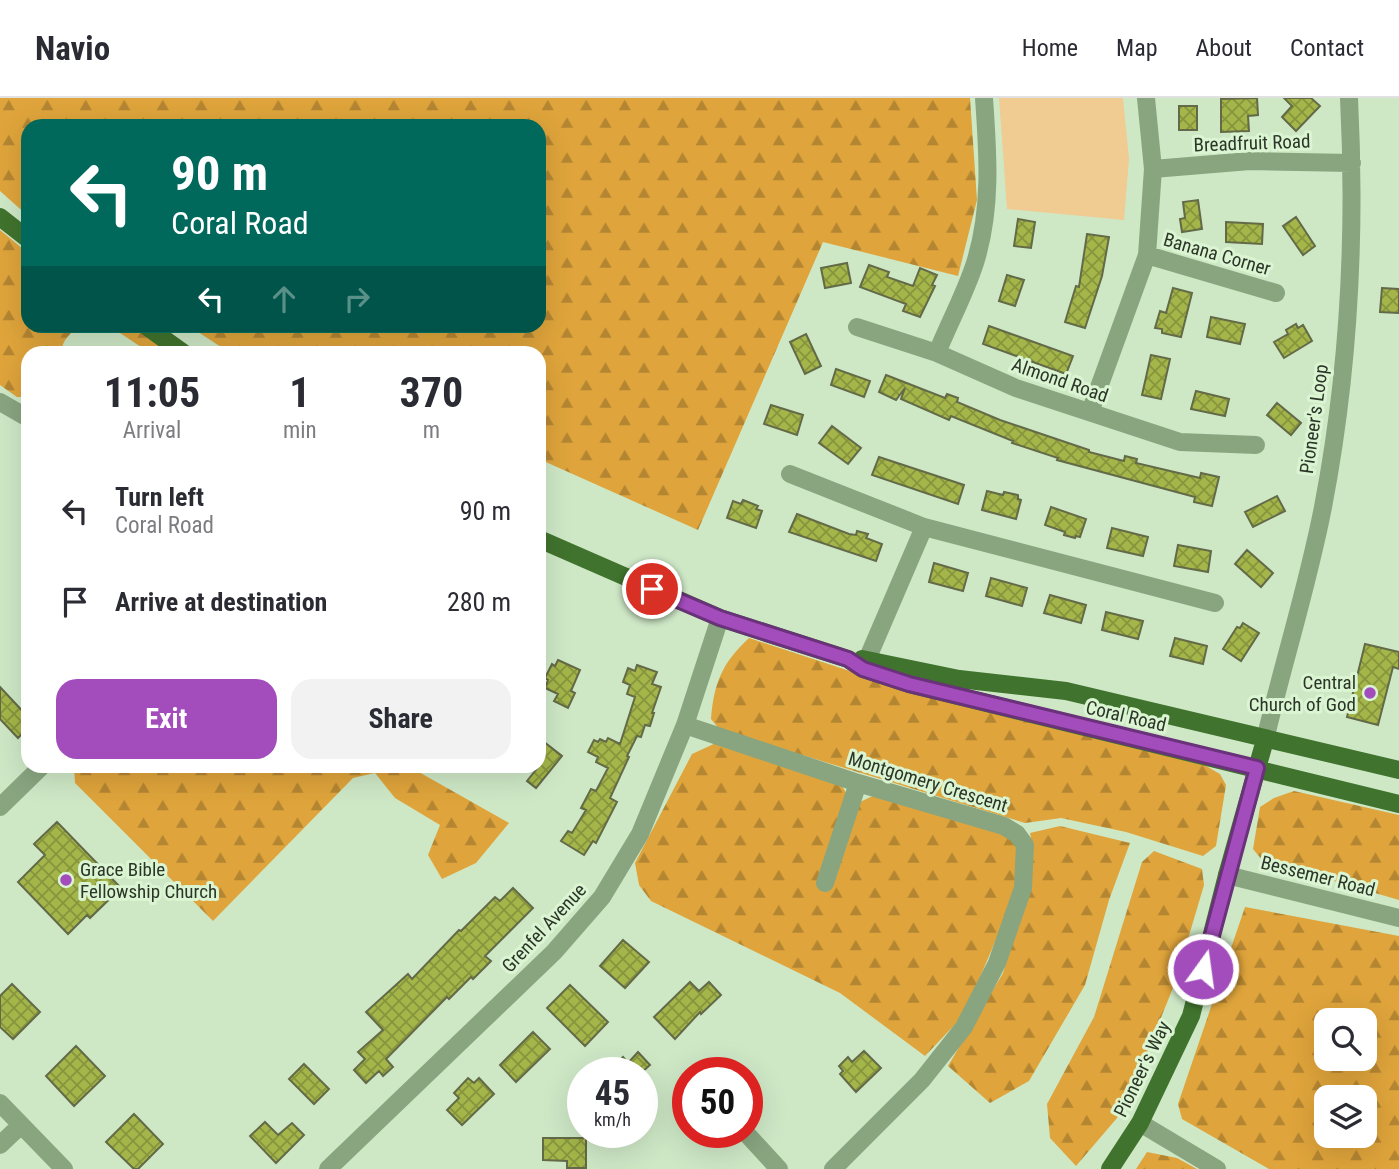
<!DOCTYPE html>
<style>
:root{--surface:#fff;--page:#f2f2f3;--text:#2b2b33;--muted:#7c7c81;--line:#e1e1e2;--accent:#a34dbc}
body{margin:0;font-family:"Roboto Condensed",sans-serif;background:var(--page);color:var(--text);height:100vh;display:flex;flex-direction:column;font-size:26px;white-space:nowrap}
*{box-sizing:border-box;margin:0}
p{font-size:23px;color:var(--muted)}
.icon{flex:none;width:38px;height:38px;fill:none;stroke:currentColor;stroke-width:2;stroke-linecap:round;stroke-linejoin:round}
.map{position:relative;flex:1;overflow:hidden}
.sheet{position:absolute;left:21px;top:248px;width:525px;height:427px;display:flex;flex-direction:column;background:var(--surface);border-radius:21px;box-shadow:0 7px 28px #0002}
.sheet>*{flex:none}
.banner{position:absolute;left:21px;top:21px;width:525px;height:214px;border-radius:21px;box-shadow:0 7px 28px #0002;background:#00695c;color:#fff;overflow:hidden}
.buttons{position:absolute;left:1314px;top:910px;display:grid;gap:14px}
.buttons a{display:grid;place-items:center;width:63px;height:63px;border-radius:14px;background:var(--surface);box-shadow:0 7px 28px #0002;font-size:35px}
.speed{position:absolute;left:567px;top:959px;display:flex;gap:14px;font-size:35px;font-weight:700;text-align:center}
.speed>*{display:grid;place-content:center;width:91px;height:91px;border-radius:50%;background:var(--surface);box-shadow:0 7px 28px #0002;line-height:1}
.speed small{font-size:18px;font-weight:400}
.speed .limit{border:10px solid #d22;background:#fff;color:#111}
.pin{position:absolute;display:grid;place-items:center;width:60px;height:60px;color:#fff;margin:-30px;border:4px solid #fff;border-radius:50%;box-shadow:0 2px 7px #0007}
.me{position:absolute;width:77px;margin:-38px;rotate:14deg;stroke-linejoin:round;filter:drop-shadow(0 0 5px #0008)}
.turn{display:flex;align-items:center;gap:24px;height:147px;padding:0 35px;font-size:32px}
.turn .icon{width:91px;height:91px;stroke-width:2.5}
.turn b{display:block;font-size:49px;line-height:60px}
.lanes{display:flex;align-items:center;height:66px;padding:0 35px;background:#0003;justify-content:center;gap:35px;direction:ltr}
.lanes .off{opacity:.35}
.eta{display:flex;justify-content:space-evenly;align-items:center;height:119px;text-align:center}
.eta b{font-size:42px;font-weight:700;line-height:49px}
.cta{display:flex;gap:14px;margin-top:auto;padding:14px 35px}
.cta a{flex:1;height:80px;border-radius:21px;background:var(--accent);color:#fff;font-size:28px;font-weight:700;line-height:80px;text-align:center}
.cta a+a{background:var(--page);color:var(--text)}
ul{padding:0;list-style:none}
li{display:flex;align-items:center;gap:21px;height:91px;padding:0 35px}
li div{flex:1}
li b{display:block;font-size:26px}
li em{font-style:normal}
header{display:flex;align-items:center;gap:42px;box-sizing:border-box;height:98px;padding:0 35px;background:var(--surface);border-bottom:2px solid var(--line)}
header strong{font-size:33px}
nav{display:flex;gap:38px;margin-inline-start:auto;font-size:24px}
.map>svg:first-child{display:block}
</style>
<header>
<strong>Navio</strong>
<nav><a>Home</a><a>Map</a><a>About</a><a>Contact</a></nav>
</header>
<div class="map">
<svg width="1399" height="1071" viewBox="0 0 1399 1071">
<defs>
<pattern id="forest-firs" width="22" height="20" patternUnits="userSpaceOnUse" patternTransform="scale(1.75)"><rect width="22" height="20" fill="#dfa43b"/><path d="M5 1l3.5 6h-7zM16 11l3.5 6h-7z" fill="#b58632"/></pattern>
<pattern id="building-cross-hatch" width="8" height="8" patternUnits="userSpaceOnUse" patternTransform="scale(1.75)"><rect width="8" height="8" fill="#a4b649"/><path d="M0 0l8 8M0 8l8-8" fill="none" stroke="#86953d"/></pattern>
</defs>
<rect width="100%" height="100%" fill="#cee8c6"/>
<path fill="url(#forest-firs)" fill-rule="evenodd" d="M0,0H970L977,102L958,178L823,144L698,432L539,361V256L230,255L189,228H539V28H28V118L0,93Z
M0,132L28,155V228H83C71,233 62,242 61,255L28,256V299H17L0,287Z
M104,228H132L169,255H150L111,229Z
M749,540L862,577L1199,664L1220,676L1226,687L1216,748L1203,758L1126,734L1061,720L1025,725L720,632L711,621C714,585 722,565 749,540Z
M718,644L840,685L847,696L820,775L860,704L879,695L1002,730L1016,745L1017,792L964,917L925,958L840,895L651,803L639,787L635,765L692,656Z
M74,669H410L509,725L476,765L442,781L428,757L440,727L395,700L375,675L353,680L213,823L75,685Z
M1294,693L1399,717V802L1262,762L1253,751L1260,709L1274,700Z
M1060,728L1130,745L1109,802L1085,887L1029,983L990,1005L948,968L1003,875L1027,790L1033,749L1030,735Z
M1154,753L1202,771L1204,787L1175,885L1128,1001L1117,1020L1076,1068L1050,1040L1047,1006L1094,919L1142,764Z
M1245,809L1399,838V1071H1269L1182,1021L1178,1006ZM1326,922H1365V961H1326ZM1326,999H1365V1038H1326Z
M1147,1054L1177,1060L1197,1071H1136Z"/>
<path fill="#f0cb92" d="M999,0H1123L1129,61L1124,122L1007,111Z"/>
<path fill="url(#building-cross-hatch)" stroke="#636a47" stroke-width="2" d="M1257,0L1258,17L1248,18L1249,33L1221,34V1Z
M1284,0H1311L1320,8L1296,33L1282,19L1292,8Z
M1179,8H1197V32H1179Z
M1198,102L1202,131L1182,134L1180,121L1185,120L1183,104Z
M1296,119L1315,148L1303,157L1283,128Z
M1018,121L1035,124L1031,150L1014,148Z
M1226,124L1263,126L1262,146L1226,144Z
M1087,136L1109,139L1102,178L1085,230L1065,224L1076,188L1079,189Z
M847,165L851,185L825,190L821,170Z
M869,167L889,174L887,179L913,188L920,170L937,177L932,187L935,188L920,219L903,213L906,206L860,189Z
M1007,177L1024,182L1015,208L999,203Z
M1173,190L1192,195L1181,239L1162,235V231L1155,230L1160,213L1166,215Z
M1382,190L1399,191V215L1380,214Z
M1211,219L1245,226L1240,246L1207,239Z
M1296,226L1298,230L1303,227L1312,243L1284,260L1274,244L1288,236L1286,232Z
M989,228L1073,258L1066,276L983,246Z
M806,236L821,268L805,276L790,244Z
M1151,257L1170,261L1161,301L1142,297Z
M836,271L870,283L864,299L831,287Z
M886,277L945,300L947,296L958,300L957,304L1000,322L1089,352V354L1124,363L1125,358L1137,361L1136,365L1200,380L1201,375L1219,379L1212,408L1194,404L1195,399L1057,362L1058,360L1012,345L1013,343L951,318L949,322L901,301L905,290L896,302L879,294Z
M1196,293L1229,301L1225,318L1191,311Z
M1277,305L1301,325L1291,337L1267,317Z
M771,307L803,317L797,337L764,326Z
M832,328L861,350L848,366L819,345Z
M879,359L964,387L958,406L872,377Z
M987,393L1003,397L1004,394L1018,397V401L1021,402L1016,421L982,412Z
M1277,398L1285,413L1253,429L1245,414Z
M743,402L758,408L756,411L762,413L756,430L727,420L733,403L741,406Z
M1051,409L1086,421L1080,439L1076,438L1075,440L1064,437L1065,434L1045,427Z
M797,416L849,436L856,437L857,433L868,436L866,440L882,446L876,463L789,434Z
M1112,430L1148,439L1143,458L1107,450Z
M1178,447L1211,453L1208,474L1174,468Z
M1247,452L1273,475L1261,489L1235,466Z
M934,465L968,475L963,493L929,484Z
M991,480L1027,490L1022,508L986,498Z
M1050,497L1086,507L1081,525L1044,515Z
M1106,514L1143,523L1138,541L1102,532Z
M1243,525L1259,535L1241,563L1223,551L1237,529L1240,530Z
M1175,540L1207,548L1203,566L1170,558Z
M1365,546L1399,554V571L1393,569L1378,627L1347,619Z
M558,562L580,572L571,593L575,595L568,610L554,603L558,596L545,590L548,582L545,580L552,566L555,568Z
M637,567L657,574L652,586L661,589L652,615H654L650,628L645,627L641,639L637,638L627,658L629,659L610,700L617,704L596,745L593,743L584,757L561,743L568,733L572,735L586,712L581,710L591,691L596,693L608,670L596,664L598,659L588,654L594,642L598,644L600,641L606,644L608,640L620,646L635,599L627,596L630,587L623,584L628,570L635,573Z
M0,589L28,619V630L18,640L0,621Z
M539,640L562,658L536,690L527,683L539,668Z
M57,724L121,790L90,820L87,817L68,836L18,784L45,757L34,746Z
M513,790L533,810L485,858L491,863L473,881L471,879L449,901L447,899L386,961L393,969L383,978L379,973L366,985L354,972L365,961L358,954L383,932L366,914L408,876L412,881L459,832L461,833L495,799L500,803Z
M623,842L649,864L625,890L600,868Z
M690,884L699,893L709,884L721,897L701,916L700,914L675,941L654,919Z
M12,886L40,914L13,941L0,929V898Z
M570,887L608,924L585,948L547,910Z
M533,934L550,951L516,984L500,967Z
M76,948L105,978L74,1008L46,978Z
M864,953L881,970L856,994L840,976L843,973L839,968L848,959L852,964Z
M638,954L650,967L641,975H606L623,959L628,965Z
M304,966L329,991L314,1006L289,981Z
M468,980L474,985L479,980L494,996L462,1027L447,1012L459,1000L454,995Z
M134,1016L163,1046L138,1071H134L106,1044Z
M265,1024L278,1037L292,1025L304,1037L276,1065L250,1038Z
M543,1040H586V1070H567V1063L543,1062Z"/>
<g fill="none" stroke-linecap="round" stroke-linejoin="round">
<path stroke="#89a580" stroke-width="18" d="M1153,71L1250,63L1352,65
M1147,157L1276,195
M857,229L937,255L1016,290L1180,344L1256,347
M937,255C949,225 965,196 975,165C992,111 988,56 984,0
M0,304L28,320
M1090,314L1147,157L1153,71L1146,0
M790,376L924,429L1215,505
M863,571L924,429
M685,627L858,685L1004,728L1017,736L1025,747L1023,790L997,865L964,929L922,982L833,1071
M1265,642C1283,565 1308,487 1323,409C1349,274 1356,137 1349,0
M0,709L42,668
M1227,777L1399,820
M825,785L858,685
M0,1005L64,1071
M1140,1025L1217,1071
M745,1034L779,1071
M0,1047L21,1027
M328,1071L554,854L602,799L640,736L685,627L720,520"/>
<path stroke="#40732d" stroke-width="18" d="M0,119L28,141
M146,228L185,256
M539,441L720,520L848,561L863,571L909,586L1399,706
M862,561L959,581L1066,593L1399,672
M1110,1071L1140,1025L1191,918L1227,777L1265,642"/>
</g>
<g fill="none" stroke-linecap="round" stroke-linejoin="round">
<defs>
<path id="route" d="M652,491L720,520L848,561L863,571L909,586L1257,670L1203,871"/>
</defs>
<use href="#route" stroke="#6a327a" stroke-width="18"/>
<use href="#route" stroke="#a34dbc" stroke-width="12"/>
</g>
<g fill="#a34dbc" stroke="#dbf5d3" stroke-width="2.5">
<circle cx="1370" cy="595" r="7"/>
<circle cx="66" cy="782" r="7"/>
</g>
<g text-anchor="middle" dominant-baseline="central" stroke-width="6" stroke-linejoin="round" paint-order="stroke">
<g font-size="19" fill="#2b3528" stroke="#dbf5d3">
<text transform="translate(1252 45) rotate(-2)">Breadfruit Road</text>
<text transform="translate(1217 156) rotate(16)">Banana Corner</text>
<text transform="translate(1060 282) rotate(19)">Almond Road</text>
<text transform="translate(1314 321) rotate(-82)">Pioneer's Loop</text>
<text transform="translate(1126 618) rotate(13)">Coral Road</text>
<text transform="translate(928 684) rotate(17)">Montgomery Crescent</text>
<text transform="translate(1318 778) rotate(14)">Bessemer Road</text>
<text transform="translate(544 830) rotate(-47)">Grenfel Avenue</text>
<text transform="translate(1142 971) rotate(-64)">Pioneer's Way</text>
</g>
<g font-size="19" fill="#2b3528" stroke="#dbf5d3" text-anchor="end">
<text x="1356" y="584">Central<tspan x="1356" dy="22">Church of God</tspan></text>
<text x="80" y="771" text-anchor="start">Grace Bible<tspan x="80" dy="22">Fellowship Church</tspan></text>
</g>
</g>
</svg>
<div class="buttons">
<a><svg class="icon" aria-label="search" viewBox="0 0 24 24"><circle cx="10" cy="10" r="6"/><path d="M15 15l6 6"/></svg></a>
<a><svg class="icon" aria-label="layers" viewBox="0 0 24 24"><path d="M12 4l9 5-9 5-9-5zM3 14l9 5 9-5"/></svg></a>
</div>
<div class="speed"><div>45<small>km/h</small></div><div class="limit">50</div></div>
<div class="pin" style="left:652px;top:491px;background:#d93025"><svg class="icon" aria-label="arrive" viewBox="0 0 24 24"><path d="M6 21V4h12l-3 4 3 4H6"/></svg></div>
<svg class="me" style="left:1203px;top:871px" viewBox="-20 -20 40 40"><circle r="17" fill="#a34dbc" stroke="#fff" stroke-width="3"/><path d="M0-11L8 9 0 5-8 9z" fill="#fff"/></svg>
<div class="banner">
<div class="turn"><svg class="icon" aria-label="left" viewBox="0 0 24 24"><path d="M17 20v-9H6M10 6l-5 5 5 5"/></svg><div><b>90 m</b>Coral Road</div></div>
<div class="lanes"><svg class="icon" aria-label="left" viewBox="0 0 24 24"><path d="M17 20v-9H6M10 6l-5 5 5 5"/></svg><svg class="icon off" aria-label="ahead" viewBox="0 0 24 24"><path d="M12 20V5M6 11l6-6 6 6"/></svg><svg class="icon off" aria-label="right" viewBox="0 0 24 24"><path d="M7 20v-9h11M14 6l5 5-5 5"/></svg></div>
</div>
<section class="sheet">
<div class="eta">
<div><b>11:05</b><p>Arrival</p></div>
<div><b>1</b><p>min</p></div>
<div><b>370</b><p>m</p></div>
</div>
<ul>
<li><svg class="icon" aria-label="left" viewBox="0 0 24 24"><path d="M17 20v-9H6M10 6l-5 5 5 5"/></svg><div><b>Turn left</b><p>Coral Road</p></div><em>90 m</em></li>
<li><svg class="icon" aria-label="arrive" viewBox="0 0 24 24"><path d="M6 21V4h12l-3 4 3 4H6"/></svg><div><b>Arrive at destination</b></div><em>280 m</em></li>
</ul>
<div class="cta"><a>Exit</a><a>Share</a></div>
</section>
</div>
